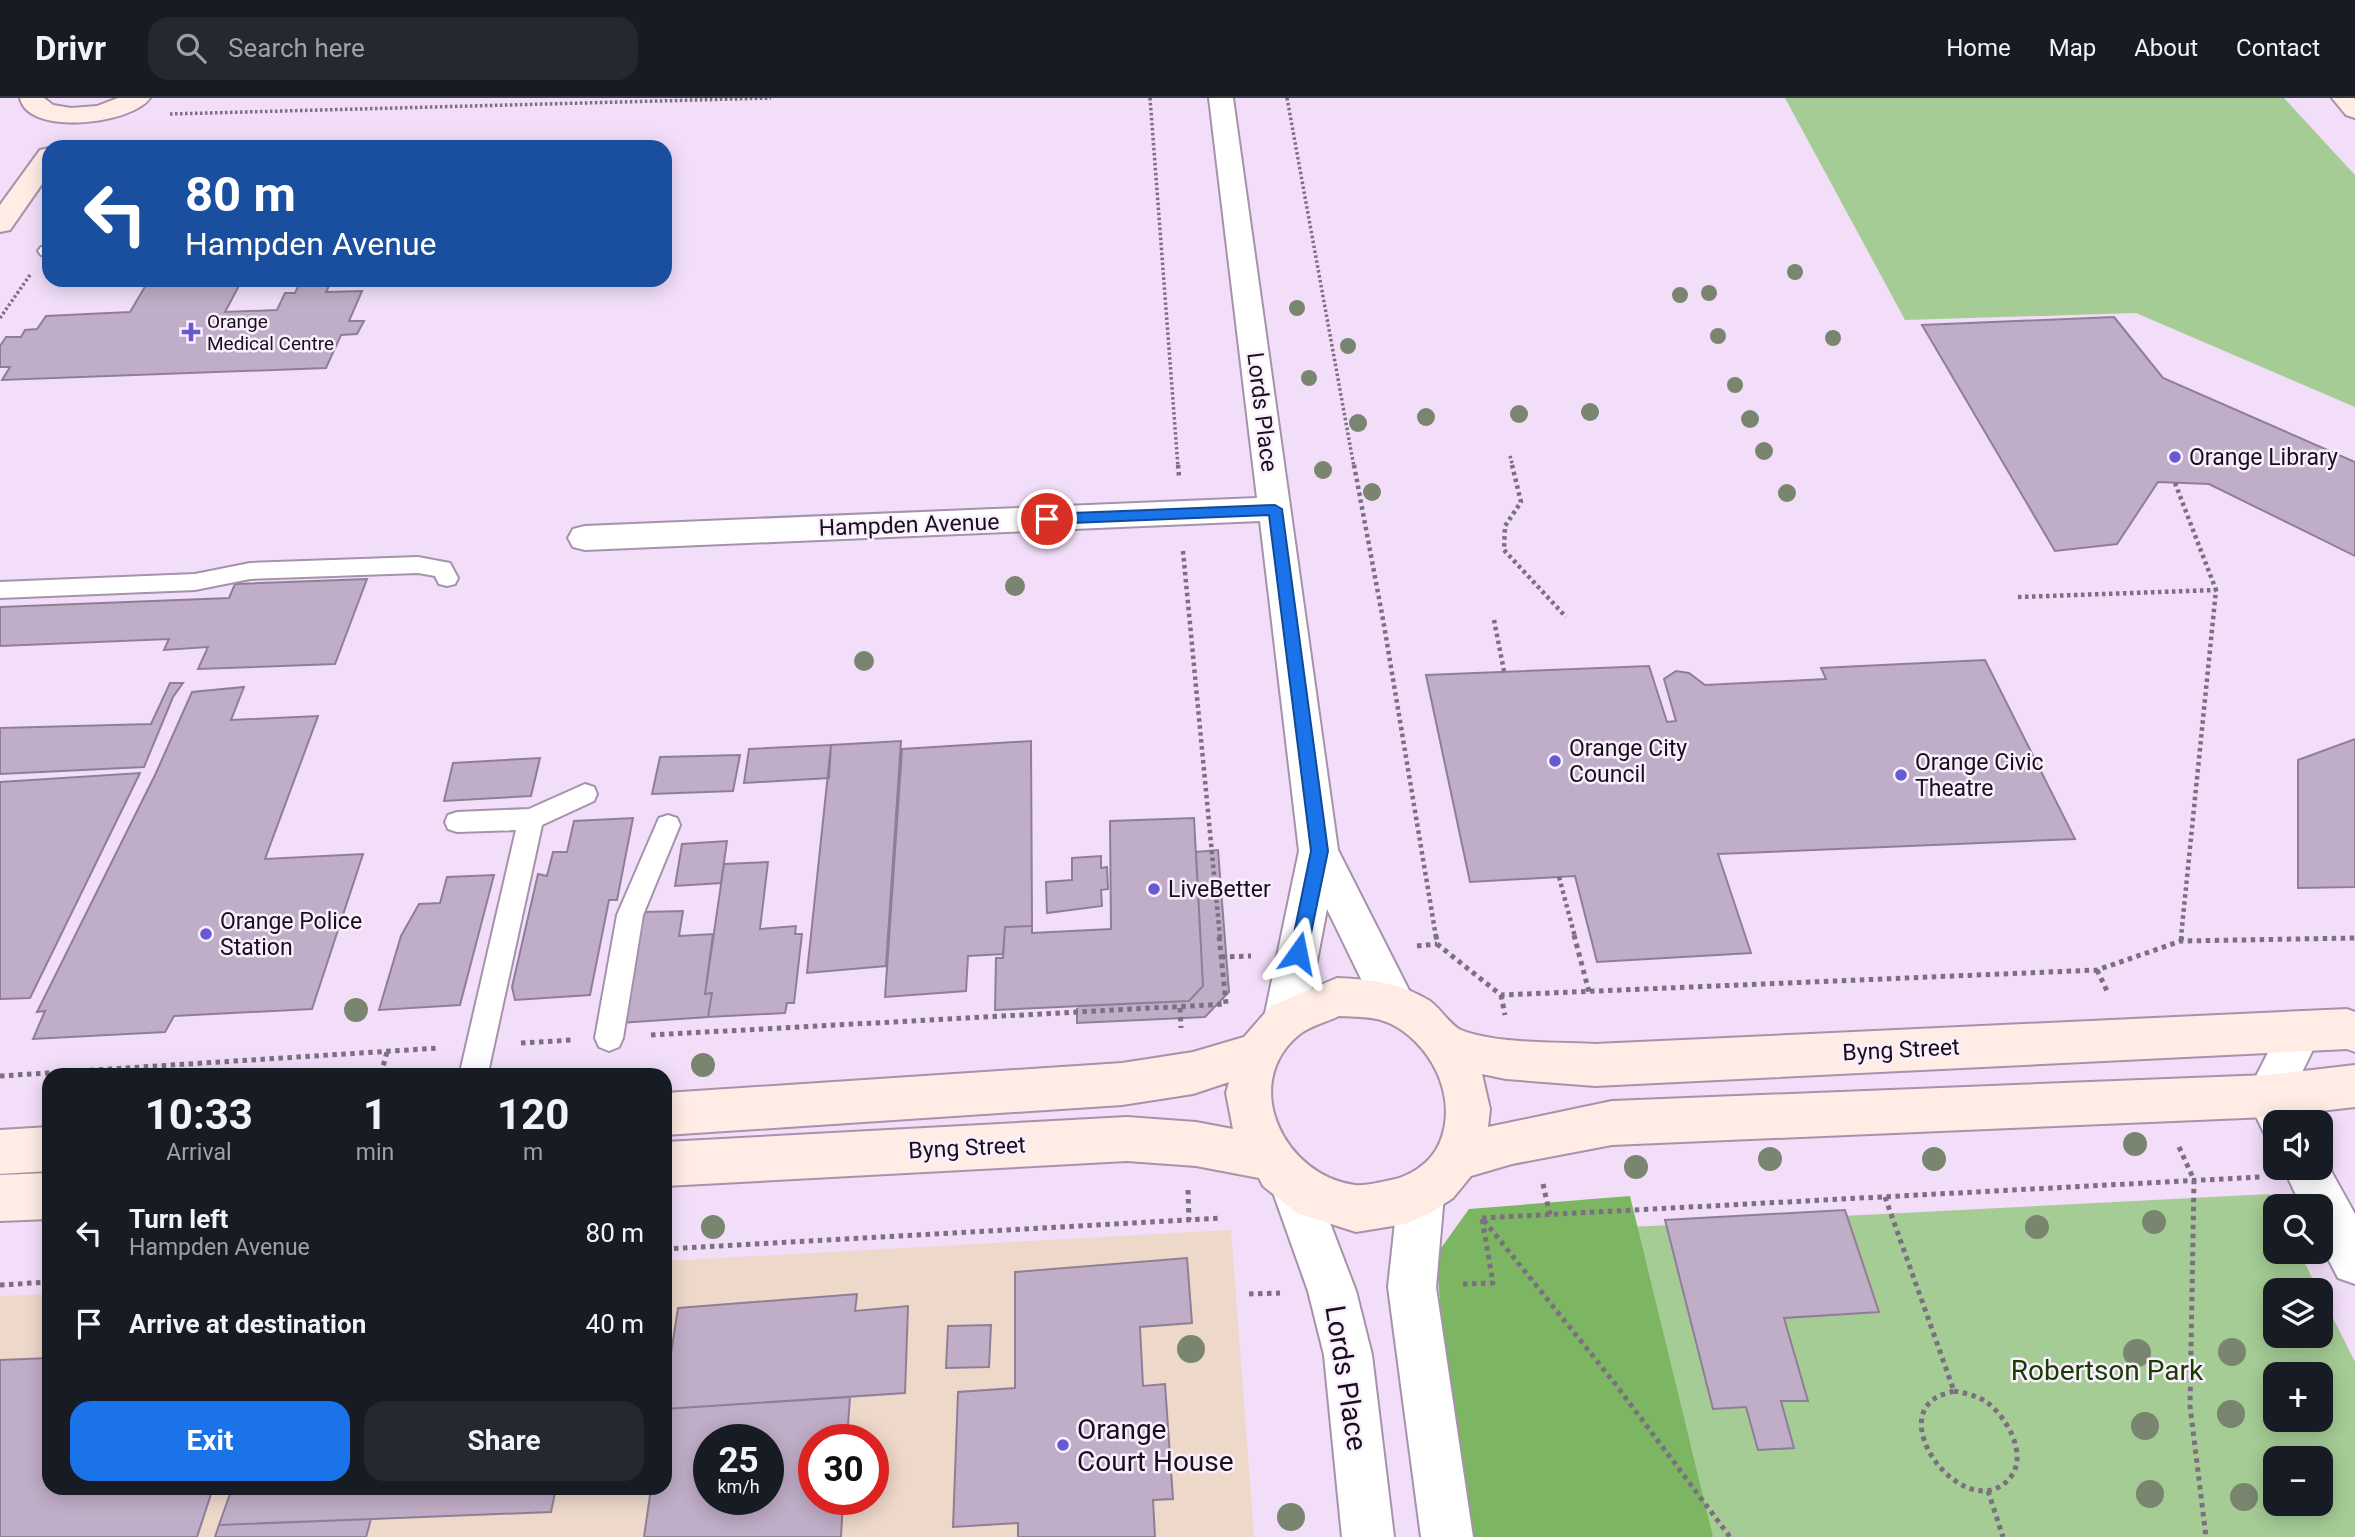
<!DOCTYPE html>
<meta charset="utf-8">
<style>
:root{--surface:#171b24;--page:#242831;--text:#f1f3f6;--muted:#9ea1a6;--line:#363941;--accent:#1a73e8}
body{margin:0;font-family:Roboto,sans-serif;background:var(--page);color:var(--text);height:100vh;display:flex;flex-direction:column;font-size:26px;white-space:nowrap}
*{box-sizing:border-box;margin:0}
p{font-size:23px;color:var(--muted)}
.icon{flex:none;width:38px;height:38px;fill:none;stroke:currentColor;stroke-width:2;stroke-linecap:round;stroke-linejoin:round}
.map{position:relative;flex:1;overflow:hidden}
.drawer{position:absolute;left:42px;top:970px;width:630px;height:427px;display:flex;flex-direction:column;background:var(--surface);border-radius:21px;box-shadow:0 4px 18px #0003}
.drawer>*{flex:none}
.top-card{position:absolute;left:42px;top:42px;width:630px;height:147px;border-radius:21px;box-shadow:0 4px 18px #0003;background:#1a4fa0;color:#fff;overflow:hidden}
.controls{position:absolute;left:2263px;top:1012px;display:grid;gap:14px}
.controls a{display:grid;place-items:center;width:70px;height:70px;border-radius:14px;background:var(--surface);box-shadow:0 4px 18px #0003;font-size:35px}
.speed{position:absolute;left:693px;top:1326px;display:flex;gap:14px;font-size:35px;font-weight:700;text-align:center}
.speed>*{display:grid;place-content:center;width:91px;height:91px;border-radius:50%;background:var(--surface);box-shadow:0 4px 18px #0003;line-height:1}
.speed small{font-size:18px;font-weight:400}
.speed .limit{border:10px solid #d22;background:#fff;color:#111}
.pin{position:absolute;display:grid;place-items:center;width:60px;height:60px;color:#fff;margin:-30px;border:4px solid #fff;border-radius:50%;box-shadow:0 2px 7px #0007}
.me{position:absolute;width:77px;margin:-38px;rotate:12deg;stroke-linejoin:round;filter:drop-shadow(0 0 5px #0008)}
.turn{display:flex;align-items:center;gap:24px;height:147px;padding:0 28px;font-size:32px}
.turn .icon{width:91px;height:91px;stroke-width:2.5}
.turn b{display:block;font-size:49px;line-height:60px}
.eta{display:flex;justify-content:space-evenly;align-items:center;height:119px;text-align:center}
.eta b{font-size:42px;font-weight:700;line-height:49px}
.primary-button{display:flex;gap:14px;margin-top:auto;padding:14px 28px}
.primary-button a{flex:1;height:80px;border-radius:21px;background:var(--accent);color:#fff;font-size:28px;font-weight:700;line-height:80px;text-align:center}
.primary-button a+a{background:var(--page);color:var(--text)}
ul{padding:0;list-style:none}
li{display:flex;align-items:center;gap:21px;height:91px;padding:0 28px}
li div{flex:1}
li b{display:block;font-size:26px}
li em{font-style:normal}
header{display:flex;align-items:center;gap:42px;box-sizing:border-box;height:98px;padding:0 35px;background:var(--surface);border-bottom:2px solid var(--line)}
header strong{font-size:33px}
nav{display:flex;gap:38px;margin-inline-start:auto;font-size:24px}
.search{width:490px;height:63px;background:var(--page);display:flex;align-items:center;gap:18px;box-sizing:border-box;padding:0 24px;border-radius:21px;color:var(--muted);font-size:26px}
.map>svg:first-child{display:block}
</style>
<header>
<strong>Drivr</strong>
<div class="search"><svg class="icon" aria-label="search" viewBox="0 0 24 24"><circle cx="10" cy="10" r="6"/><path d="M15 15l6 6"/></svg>Search here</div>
<nav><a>Home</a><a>Map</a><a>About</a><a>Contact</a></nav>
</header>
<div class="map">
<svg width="2355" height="1439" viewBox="0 0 2355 1439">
<rect width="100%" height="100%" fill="#f2def9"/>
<path fill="#edd8ca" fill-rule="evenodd" d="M1231,1132L1254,1439H0V1198L49,1196V1390H665V1163ZM709,1342H768V1402H709ZM814,1342H873V1402H814Z"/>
<path fill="#a5cc95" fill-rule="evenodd" d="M1785,0H2284L2355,77V309L2136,215L1905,222Z
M2270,1096L2276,1108L2275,1153H2299L2318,1192H2275V1237H2320L2321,1196L2355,1264V1439H1553L1494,1136ZM2275,1276H2320V1321H2275ZM2275,1360H2320V1405H2275Z"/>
<path fill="#7db662" d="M1630,1098L1713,1439H1471L1447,1283L1436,1157L1469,1111Z"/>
<path fill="#c0adc7" stroke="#907e96" stroke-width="2" fill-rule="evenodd" d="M149,182H242L225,214L277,212L285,195H295L301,182H332L326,194L362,193L349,223H364L357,236L341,237L326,270L2,282L10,269H0V248L6,239H21L25,232L37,231L46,218L130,214Z
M2114,219L2163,280L2355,364V458L2209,386L2158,384L2117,446L2055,453L1922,227Z
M367,481L335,566L198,571L208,549L164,552L169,541L0,548V509L229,500L235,486Z
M1985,562L2075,741L1718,756L1751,855L1597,864L1575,778L1470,784L1426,577L1649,568L1667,624L1676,623L1664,581L1676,573L1689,575L1705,587L1826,581L1821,570Z
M170,585H183L173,599L144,669L0,676V630L151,626Z
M244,589L231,622L318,618L265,761L363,756L312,911L174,918L165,934L33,941L45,913L37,914L156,675L192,594Z
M2355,641V789L2298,790V662Z
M901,643L886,868L807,875L831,647Z
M1031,643L1032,828L1005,829L1003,856L968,858L966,893L885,899L902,651Z
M831,647L829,680L744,685L749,651Z
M740,657L733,693L652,696L660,659Z
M540,660L531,698L444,703L453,665Z
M140,675L30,900L0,901V684Z
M633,720L617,802H609L590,897L515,902L512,889L538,776L547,778L553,754H567L574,723Z
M1194,720L1203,888L1189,903L995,912L996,860H1003L1005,829L1032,828V835L1111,831L1110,723Z
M727,743L721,785L675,788L682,746Z
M1218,752L1229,894L1205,919L1077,925V908L1189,903L1203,888L1196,754Z
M1101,758V770L1107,769L1108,791L1101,792L1102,808L1047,815L1046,784L1072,782V760Z
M768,764L760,831L796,828L795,836H802L794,905H787L785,915L708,919L712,895L705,896L724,766Z
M494,777L460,907L379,912L401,838L419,806L440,805L447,779Z
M683,813L679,838L713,836L705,896L712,895L708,919L620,925L643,814Z
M1845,1112L1879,1214L1784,1220L1808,1303H1781L1794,1350L1758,1352L1746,1309L1713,1311L1665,1122Z
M1187,1160L1192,1225L1140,1229L1143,1288L1165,1286L1173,1401L1153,1402L1155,1439H1018V1425L953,1429L958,1294L1015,1290V1174Z
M857,1196L855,1213L908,1208L905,1295L665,1311V1294L678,1210Z
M991,1227L989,1269L946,1270L948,1228Z
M49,1260V1390H213L197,1439H0V1262Z
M850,1299L847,1342H814V1402H843L841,1439H644L651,1390H665V1311ZM709,1342H768V1402H709Z
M232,1390H556L551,1414L219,1427Z
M371,1421L366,1439H215L219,1427Z"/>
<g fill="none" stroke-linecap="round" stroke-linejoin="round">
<defs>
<path id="lane" d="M49,148V158L41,157L38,153L41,149Z
M418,459L450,465L458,480L455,486L447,488L439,486L435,478L418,475L250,481L195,492L0,500V484L195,476L250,465Z
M585,686L594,689L597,696L594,703L542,727L489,970L486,976H464L461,970L516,732L457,734L448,731L445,724L448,717L457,714L529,711Z
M668,717L677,720L680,727L643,817L623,940L619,949L609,953L599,949L595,940L617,817L659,720Z"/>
<path id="street" d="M1209,0H1233L1338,752L1417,908L1411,922L1396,927L1381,922L1327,811L1306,920L1300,934L1285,940L1270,934L1264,920L1299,753L1260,423L585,452L573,449L568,440L573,431L585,428L1257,400Z
M2301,913L2316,919L2322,933L2291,997L2304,1024H2275V1043L2266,1039L2246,998L2286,919Z
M2320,1053L2355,1116V1186L2338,1180L2320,1145V1108H2301L2283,1069H2320Z
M1293,1063L1309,1070L1356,1193L1372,1257L1394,1439H1342L1324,1257L1308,1193L1270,1086L1277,1070Z
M1421,1074L1437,1081L1444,1097L1436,1189L1473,1439H1421L1388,1189L1398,1097L1405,1081Z"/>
<path id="secondary" d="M20,0H44L53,7L71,10L97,8L118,0H150C133,26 28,39 20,0Z
M2332,0H2355V20L2346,17Z
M49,50V76L10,132L0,134V107L40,52Z
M1337,880C1370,881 1401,885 1430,903C1441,911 1450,927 1461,932C1496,946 1557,944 1595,946L2347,911L2355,914V954L2347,951L1595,988L1506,981L1482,976L1490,1011L1488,1029L1612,1003L2268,977L2355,967V1009L2268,1019L1612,1047L1512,1066L1471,1078L1453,1100L1430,1115L1405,1126L1356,1134L1297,1115L1263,1088L1259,1080L1196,1068L1127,1063L665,1088V1044L1127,1019L1196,1024L1233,1031L1226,995L1229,984L1193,996L1122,1007L665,1037V995L1122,965L1193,954L1244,939L1271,908ZM1339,918C1354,919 1373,918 1387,924C1430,943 1459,998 1440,1044C1431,1066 1408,1080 1386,1083C1376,1085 1364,1088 1355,1087C1285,1078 1238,986 1300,936C1310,928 1327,924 1339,918Z
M49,1029V1073L0,1076V1032Z
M49,1075V1121L0,1123V1077Z"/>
</defs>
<use href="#lane" stroke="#a592ab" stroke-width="4"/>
<use href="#street" stroke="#a592ab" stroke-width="4"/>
<use href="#secondary" stroke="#a592ab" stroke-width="4"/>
<path stroke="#7c6f81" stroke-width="3.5" stroke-dasharray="2.5 2.5" stroke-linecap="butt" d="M1150,0L1178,369
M1287,0L1354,369
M170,16L771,0
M0,220L30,177
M1510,358L1513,369"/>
<path stroke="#7c6f81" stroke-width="4.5" stroke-dasharray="3.5 3.5" stroke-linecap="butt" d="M1178,367L1179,378
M1354,367L1384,527L1436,839
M1512,367L1521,404L1505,428L1504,452L1566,519
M2175,385L2216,492
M1183,453L1220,839
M2018,499L2216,492L2181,839
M1494,522L1504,573
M1559,779L1575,839"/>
<path stroke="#7c6f81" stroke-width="5" stroke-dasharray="4.5 4.5" stroke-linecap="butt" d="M1436,837L1437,846L1501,897L2097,872L2181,843L2355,840
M1574,837L1589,894
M2181,843L2182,837
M1417,848L1437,846
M1221,859L1251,858
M2097,872L2108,895
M1501,897L1505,917
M1180,910L1181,930
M651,937L1226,906L1219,837
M521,945L572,942
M381,976L387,954
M0,978L439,950
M2179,1049L2194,1082L2190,1308L2206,1439
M1543,1086L1550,1117
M1188,1092L1189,1122
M1885,1099L1954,1293
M1482,1120L2260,1079
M665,1151L1222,1120
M1463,1186L1493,1185L1482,1120L1613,1283L1730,1439
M0,1187L49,1184
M1249,1196L1280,1195
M1954,1293C1964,1295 1975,1297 1985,1303C2006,1317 2030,1358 2009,1381C1968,1426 1891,1331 1934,1301C1939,1297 1948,1295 1954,1293Z
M1988,1393L2003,1439"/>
<use href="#lane" fill="#fff" fill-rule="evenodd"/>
<use href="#street" fill="#fff" fill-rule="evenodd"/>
<use href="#secondary" fill="#ffece4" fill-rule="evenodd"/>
</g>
<g fill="#7a8570">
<circle cx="1795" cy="174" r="8"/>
<circle cx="1709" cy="195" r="8"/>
<circle cx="1680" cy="197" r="8"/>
<circle cx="1297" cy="210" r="8"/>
<circle cx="1718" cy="238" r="8"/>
<circle cx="1833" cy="240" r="8"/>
<circle cx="1348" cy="248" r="8"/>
<circle cx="1309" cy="280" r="8"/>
<circle cx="1735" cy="287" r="8"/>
<circle cx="1590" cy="314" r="9"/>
<circle cx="1519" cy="316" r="9"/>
<circle cx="1426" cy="319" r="9"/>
<circle cx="1750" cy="321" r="9"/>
<circle cx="1358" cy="325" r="9"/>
<circle cx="1764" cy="353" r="9"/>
<circle cx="1323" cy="372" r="9"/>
<circle cx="1372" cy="394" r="9"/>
<circle cx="1787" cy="395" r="9"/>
<circle cx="1015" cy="488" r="10"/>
<circle cx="864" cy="563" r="10"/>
<circle cx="356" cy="912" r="12"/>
<circle cx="703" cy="967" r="12"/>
<circle cx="2135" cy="1046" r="12"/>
<circle cx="1770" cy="1061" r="12"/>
<circle cx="1934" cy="1061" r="12"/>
<circle cx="1636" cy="1069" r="12"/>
<circle cx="2154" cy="1124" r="12"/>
<circle cx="713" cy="1129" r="12"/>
<circle cx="2037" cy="1129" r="12"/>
<circle cx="1191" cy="1251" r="14"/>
<circle cx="2232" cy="1254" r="14"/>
<circle cx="2137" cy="1255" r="14"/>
<circle cx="2231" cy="1316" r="14"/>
<circle cx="2145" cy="1328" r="14"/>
<circle cx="2150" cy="1396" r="14"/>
<circle cx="2244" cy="1399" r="14"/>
<circle cx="1291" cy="1419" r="14"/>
</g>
<path fill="#1a73e8" stroke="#114b97" stroke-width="2" d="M1275,407L1282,411L1328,753L1307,855L1304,860L1298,862L1292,860L1290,855L1311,753L1269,417L1047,426L1040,421L1047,416Z"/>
<g fill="#665ad3" stroke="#fbefff" stroke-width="2.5">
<path d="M187.5 223.5h7v7h7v7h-7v7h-7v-7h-7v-7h7z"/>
<circle cx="2175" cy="359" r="7"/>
<circle cx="1555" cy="663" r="7"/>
<circle cx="1901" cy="677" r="7"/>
<circle cx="1154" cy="791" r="7"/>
<circle cx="206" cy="836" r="7"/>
<circle cx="1063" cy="1347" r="7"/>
</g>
<g text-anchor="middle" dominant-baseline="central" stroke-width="5" stroke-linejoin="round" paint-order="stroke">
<g font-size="19" fill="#17101a" stroke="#fbefff" text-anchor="start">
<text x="207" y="223">Orange<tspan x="207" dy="22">Medical Centre</tspan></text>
</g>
<g font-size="23" fill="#17101a" stroke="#fbefff">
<text transform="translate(1262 314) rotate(83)">Lords Place</text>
<text transform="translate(909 427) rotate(-2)">Hampden Avenue</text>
<text transform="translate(1901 952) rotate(-3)">Byng Street</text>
<text transform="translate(967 1050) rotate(-3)">Byng Street</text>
</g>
<g font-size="23" fill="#17101a" stroke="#fbefff" text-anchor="start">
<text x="2189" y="359">Orange Library</text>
<text x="1569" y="650">Orange City<tspan x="1569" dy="26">Council</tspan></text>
<text x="1915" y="664">Orange Civic<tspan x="1915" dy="26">Theatre</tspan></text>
<text x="1168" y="791">LiveBetter</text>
<text x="220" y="823">Orange Police<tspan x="220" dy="26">Station</tspan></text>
</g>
<g font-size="28" fill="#173c00" stroke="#fbefff">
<text x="2107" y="1272">Robertson Park</text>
</g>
<g font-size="28" fill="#17101a" stroke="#fbefff">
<text transform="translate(1346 1280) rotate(81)">Lords Place</text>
</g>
<g font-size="28" fill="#17101a" stroke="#fbefff" text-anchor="start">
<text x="1077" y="1331">Orange<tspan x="1077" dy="32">Court House</tspan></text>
</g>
</g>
</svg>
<div class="controls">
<a><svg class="icon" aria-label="sound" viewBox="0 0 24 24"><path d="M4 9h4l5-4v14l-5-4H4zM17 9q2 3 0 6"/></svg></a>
<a><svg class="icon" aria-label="search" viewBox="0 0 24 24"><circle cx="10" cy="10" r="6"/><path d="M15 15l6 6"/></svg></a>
<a><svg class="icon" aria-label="layers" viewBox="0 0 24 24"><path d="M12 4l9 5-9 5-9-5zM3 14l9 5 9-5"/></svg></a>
<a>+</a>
<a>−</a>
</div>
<div class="speed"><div>25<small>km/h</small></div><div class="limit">30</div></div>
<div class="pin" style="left:1047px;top:421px;background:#d93025"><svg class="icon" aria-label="arrive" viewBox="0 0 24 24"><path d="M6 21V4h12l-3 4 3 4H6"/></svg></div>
<svg class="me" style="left:1298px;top:855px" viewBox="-20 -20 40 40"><path d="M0-17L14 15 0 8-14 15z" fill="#1a73e8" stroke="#fff" stroke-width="4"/></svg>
<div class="top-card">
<div class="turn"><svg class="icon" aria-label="left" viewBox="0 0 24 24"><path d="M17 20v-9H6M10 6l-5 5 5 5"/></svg><div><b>80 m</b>Hampden Avenue</div></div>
</div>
<section class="drawer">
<div class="eta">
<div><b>10:33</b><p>Arrival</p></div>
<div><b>1</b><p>min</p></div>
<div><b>120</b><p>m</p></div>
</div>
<ul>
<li><svg class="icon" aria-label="left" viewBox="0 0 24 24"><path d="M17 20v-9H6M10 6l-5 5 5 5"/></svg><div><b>Turn left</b><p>Hampden Avenue</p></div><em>80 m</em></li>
<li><svg class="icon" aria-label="arrive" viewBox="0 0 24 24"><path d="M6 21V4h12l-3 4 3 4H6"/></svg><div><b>Arrive at destination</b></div><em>40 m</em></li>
</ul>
<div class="primary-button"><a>Exit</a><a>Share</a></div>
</section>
</div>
